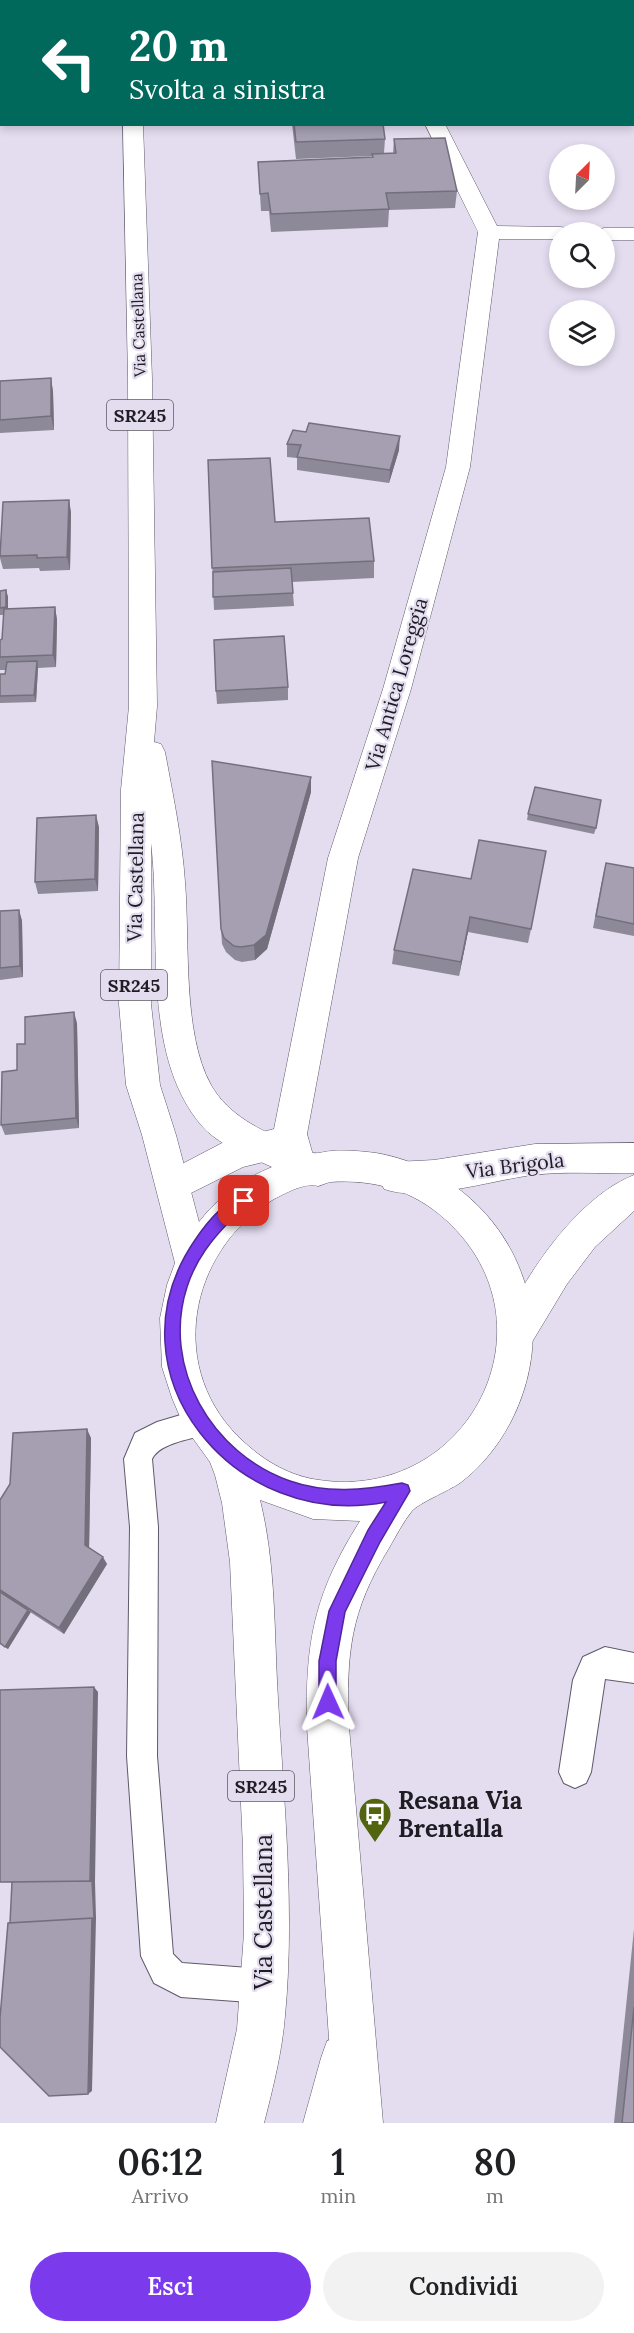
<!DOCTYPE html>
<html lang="it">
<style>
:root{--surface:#fff;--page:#f2f2f2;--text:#202124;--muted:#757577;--accent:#7c3aed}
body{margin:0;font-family:Lora,serif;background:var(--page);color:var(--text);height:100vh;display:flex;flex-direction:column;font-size:22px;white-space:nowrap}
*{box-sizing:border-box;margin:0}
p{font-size:20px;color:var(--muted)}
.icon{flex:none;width:33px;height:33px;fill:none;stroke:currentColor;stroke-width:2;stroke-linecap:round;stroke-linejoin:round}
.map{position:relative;height:2123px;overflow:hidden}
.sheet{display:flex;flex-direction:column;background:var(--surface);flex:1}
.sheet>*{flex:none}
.guide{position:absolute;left:0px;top:0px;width:634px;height:126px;box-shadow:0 3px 9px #0003;background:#00695c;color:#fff;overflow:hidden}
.needle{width:39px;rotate:24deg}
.tools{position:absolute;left:549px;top:144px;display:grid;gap:12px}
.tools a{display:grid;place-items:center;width:66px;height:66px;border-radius:50%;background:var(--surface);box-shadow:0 3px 9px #0003;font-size:30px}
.pin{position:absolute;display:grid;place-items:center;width:51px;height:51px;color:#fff;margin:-26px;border-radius:12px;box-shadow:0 3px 9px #0006}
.me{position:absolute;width:66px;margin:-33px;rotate:359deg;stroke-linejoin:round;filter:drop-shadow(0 0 4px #0008)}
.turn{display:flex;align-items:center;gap:21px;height:126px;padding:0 30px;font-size:27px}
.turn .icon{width:78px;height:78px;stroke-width:2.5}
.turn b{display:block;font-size:42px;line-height:51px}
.eta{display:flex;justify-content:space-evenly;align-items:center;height:102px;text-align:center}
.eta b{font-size:36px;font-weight:600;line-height:42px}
.action{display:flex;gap:12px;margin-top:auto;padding:12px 30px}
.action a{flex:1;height:69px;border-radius:36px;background:var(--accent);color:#fff;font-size:24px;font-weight:600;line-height:69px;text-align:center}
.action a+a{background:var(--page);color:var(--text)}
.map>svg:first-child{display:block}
</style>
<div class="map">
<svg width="634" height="2123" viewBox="0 0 634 2123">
<rect width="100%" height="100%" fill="#e4ddf0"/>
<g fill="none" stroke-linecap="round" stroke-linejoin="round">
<defs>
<path id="service" d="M201,1409L211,1413L215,1423L211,1433C194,1439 160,1442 152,1459L158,1527L157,1756L173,1954L182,1963L264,1969L276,1974L281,1986L276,1998L264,2003L181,1997L154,1983L141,1956L127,1756L130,1527L124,1459L135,1433L157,1422Z
M605,1647L634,1653V1683L605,1679L591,1772L586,1783L575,1788L564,1783L559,1772L573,1680L583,1657Z"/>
<path id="minor" d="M401,0H419V2H401Z
M425,124H445L497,226L560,227L568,228L570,232H560V239H499L470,467L411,689L358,858L307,1134L315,1162L310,1173L298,1177L286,1173L280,1158L243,1167L173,1202L161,1197L156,1186L161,1175L224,1142L274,1129L328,858L383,689L446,467L478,232Z
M604,228H634V240H604V232H594Z
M344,2035L361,2041L367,2058L351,2123H303L321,2058L327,2041Z"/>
<path id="tertiary" d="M634,1143V1173C601,1174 566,1171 533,1175C492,1180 421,1203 384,1189L379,1178L384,1167L396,1162L434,1160L535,1144Z
M634,1175V1211L595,1247L567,1284L532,1342L519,1347L506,1342L501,1330C524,1276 577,1197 634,1175Z"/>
<path id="primary" d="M121,0H139V2H121Z
M123,124H143L152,379L157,706L154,742L161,744L165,752C173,795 182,838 185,882C190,941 182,1033 211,1085C228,1115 260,1130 290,1143C298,1146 306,1151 313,1153C319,1154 326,1151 332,1151C347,1150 361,1151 376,1153C458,1167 523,1234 532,1318C538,1379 509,1446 460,1483C448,1491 419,1503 412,1511C403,1522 396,1536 389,1548C350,1612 346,1653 349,1727L383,2123H335L307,1727C305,1642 314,1594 360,1521L313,1519L260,1500C276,1564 274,1633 278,1699C284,1804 295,1911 285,2016C282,2052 273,2088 264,2123H216L237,2029L244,1933L243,1848L230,1562L222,1503L215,1475L210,1462L184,1426L172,1398L162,1367L160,1318L167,1285L175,1263L142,1135L126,1085L119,1004L121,790L129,706L128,379ZM151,843C162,931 140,1052 201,1125C218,1145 248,1156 272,1167C243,1179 218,1197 199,1222L176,1135L160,1085L151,1004ZM330,1182C374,1179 414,1190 447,1221C559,1324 469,1502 319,1480C290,1476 266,1462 245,1443C165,1372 187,1252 274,1199C286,1193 305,1182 318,1186Z"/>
</defs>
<use href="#service" stroke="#5f596a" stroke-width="2"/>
<use href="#minor" stroke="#5f596a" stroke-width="1"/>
<use href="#tertiary" stroke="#5f596a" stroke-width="1"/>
<use href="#primary" stroke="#5f596a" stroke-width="1"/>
<use href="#service" fill="#fff" fill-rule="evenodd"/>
<use href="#minor" fill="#fff" fill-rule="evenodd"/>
<use href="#tertiary" fill="#fff" fill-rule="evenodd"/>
<use href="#primary" fill="#fff" fill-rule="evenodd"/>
</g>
<path fill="#8e8998" d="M228,0H352V2H229Z
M292,124H383L385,139L384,153H393L394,139L457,191L455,208L389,210L388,227L271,232L269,211H261L258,162L372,157V156L296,159Z
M51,378L53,392L54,430L0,433V381Z
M287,444L399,450L389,483L297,470V458L287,457Z
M208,460L275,522L374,561V578L292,582L294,606L214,610Z
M69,500L71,513L70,570L40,571L39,568L3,569L0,558V549Z
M6,590L8,597V609L55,607L57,620L56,667L38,668L36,702L0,703V674H5L6,670H0V640L2,639L4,615H0V591Z
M288,687V700L217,704L216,691Z
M311,777V792L267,949L255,960L242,962L235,960L226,952L222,944L221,929Z
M528,814L596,828L594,834L527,820Z
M99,827L98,891L38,894L35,882Z
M606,863L634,868V936L593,928L603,875Z
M413,869L531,929L528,943L468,932L459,976L392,964L394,950Z
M19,910L22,921L23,977L0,980V911Z
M77,1023L79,1128L5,1135L1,1125L25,1044Z
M91,1438L89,1548L107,1564L64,1634L30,1612L8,1649L0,1644V1500Z
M634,1929V2123H614Z"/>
<path fill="#746f7c" d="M51,378L53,392L54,430L51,416Z
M400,436L399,450L389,483L390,470Z
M69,500L71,513L70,570L67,557Z
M6,590L8,597V615L6,607Z
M55,607L57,620L56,667L53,655Z
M37,661L38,668L36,702L34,695Z
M311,777V792L267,949L255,960L254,945Z
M96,815L99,827L98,891L95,879Z
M19,910L22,921L23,977L20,966Z
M470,917L468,932L459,976L461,962Z
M74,1012L77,1023L79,1128L76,1118Z
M87,1429L91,1438L89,1552L85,1545Z
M103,1557L107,1564L64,1634L59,1628Z
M28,1610L31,1612L8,1649L5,1647Z
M94,1687L98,1692L95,1882L90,1881Z
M92,1881L95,1882L96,1918H94Z
M92,1918H96L92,2091L88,2094Z"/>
<path fill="#a59fb1" stroke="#746f7c" stroke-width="1.5" d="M229,0H335V2H229Z
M294,124H383L385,139L296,142Z
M445,138L457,191L386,193L389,209L271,214L268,193L260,194L258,162L373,157L372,154L396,153L394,139Z
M51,378V416L0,420V381Z
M309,423L400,436L390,470L297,457L301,445L287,444L293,430L306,432Z
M270,458L275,522L369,518L374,561L212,568L208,460Z
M69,500L67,557L37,558V555L0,556L3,502Z
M291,568L293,593L213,597V572Z
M6,590V607L0,608V591Z
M55,607L53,655L0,657V640L2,639L4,609Z
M284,636L288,687L216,691L214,640Z
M37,661L34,695L0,696V674H5L7,662Z
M212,761L311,777L266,935L254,945L241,947L234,946L224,938L221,929Z
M535,787L601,800L596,828L528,814Z
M96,815L95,879L35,882L37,818Z
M479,840L546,851L531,929L470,917L461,962L394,950L413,869L471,879Z
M606,863L634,868V924L596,916Z
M19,910L20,966L0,968V911Z
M74,1012L76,1118L1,1125L2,1072L17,1070V1044H25V1017Z
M87,1429L85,1545L103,1557L59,1628L0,1590V1500L10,1484L13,1433Z
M0,1592L28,1610L5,1647L0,1643Z
M94,1687L90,1881L0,1882V1690Z
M92,1881L94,1918L10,1923L12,1882Z
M92,1918L88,2094L49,2096L0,2047V2018L8,1923Z
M634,2007V2123H622Z"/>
<path fill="#7c3aed" stroke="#51269a" stroke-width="1.5" d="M244,1194L250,1196L252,1201C248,1209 238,1212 232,1219C212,1239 196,1259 187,1287C161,1367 212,1454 290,1481C327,1494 364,1490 402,1483L408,1485L410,1491L380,1542L345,1612L336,1661V1702L334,1708L328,1711L321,1708L319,1702V1661L329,1611L368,1530L386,1502C236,1532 103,1374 195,1240C207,1222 224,1202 244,1194Z"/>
<defs>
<symbol id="bus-pin" viewBox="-11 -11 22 30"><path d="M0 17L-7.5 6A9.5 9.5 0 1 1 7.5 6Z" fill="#52650e" stroke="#e4ddf0"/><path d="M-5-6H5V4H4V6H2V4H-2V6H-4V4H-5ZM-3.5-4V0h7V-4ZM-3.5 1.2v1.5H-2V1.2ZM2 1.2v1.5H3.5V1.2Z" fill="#fff"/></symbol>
</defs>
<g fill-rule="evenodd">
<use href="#bus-pin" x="356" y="1795" width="38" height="52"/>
</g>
<g text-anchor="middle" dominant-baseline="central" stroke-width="4.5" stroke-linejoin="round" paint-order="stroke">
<g font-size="16" fill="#1f1d23" stroke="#e4ddf0">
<text transform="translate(138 325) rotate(-92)">Via Castellana</text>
</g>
<g fill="#e4ddf0" stroke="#5a5760" stroke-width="1.5">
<rect x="107" y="400" width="66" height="30" rx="4.5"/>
<rect x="101" y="970" width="66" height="30" rx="4.5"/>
<rect x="228" y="1771" width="66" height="30" rx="4.5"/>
</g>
<g font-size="18" font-weight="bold" fill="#1f1d23">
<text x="140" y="415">SR245</text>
<text x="134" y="985">SR245</text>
<text x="261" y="1786">SR245</text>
</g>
<g font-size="20" fill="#1f1d23" stroke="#e4ddf0">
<text transform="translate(396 684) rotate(-74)">Via Antica Loreggia</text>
<text transform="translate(135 877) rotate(-89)">Via Castellana</text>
<text transform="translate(515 1165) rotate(-7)">Via Brigola</text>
</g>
<g font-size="24" font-weight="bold" fill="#1f1d23" stroke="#e4ddf0" text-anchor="start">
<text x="398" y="1800">Resana Via<tspan x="398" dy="28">Brentalla</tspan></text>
</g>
<g font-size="24" fill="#1f1d23" stroke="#e4ddf0">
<text transform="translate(263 1912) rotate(-90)">Via Castellana</text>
</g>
</g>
</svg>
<div class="tools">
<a><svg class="needle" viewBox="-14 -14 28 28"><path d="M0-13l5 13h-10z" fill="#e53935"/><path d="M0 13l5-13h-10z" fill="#757577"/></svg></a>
<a><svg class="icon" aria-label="search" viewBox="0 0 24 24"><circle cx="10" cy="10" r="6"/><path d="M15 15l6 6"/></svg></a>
<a><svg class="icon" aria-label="layers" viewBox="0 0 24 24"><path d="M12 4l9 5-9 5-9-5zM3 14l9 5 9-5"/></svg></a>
</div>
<div class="pin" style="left:244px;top:1201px;background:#d93025"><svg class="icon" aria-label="arrive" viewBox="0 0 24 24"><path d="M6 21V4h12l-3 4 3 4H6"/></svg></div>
<svg class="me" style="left:328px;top:1702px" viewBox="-20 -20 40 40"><path d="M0-17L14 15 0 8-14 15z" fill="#7c3aed" stroke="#fff" stroke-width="4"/></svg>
<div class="guide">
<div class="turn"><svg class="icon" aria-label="left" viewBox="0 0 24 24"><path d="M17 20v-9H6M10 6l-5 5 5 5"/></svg><div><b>20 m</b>Svolta a sinistra</div></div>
</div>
</div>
<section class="sheet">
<div class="eta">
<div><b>06:12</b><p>Arrivo</p></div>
<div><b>1</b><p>min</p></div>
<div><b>80</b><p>m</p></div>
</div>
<div class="action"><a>Esci</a><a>Condividi</a></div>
</section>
